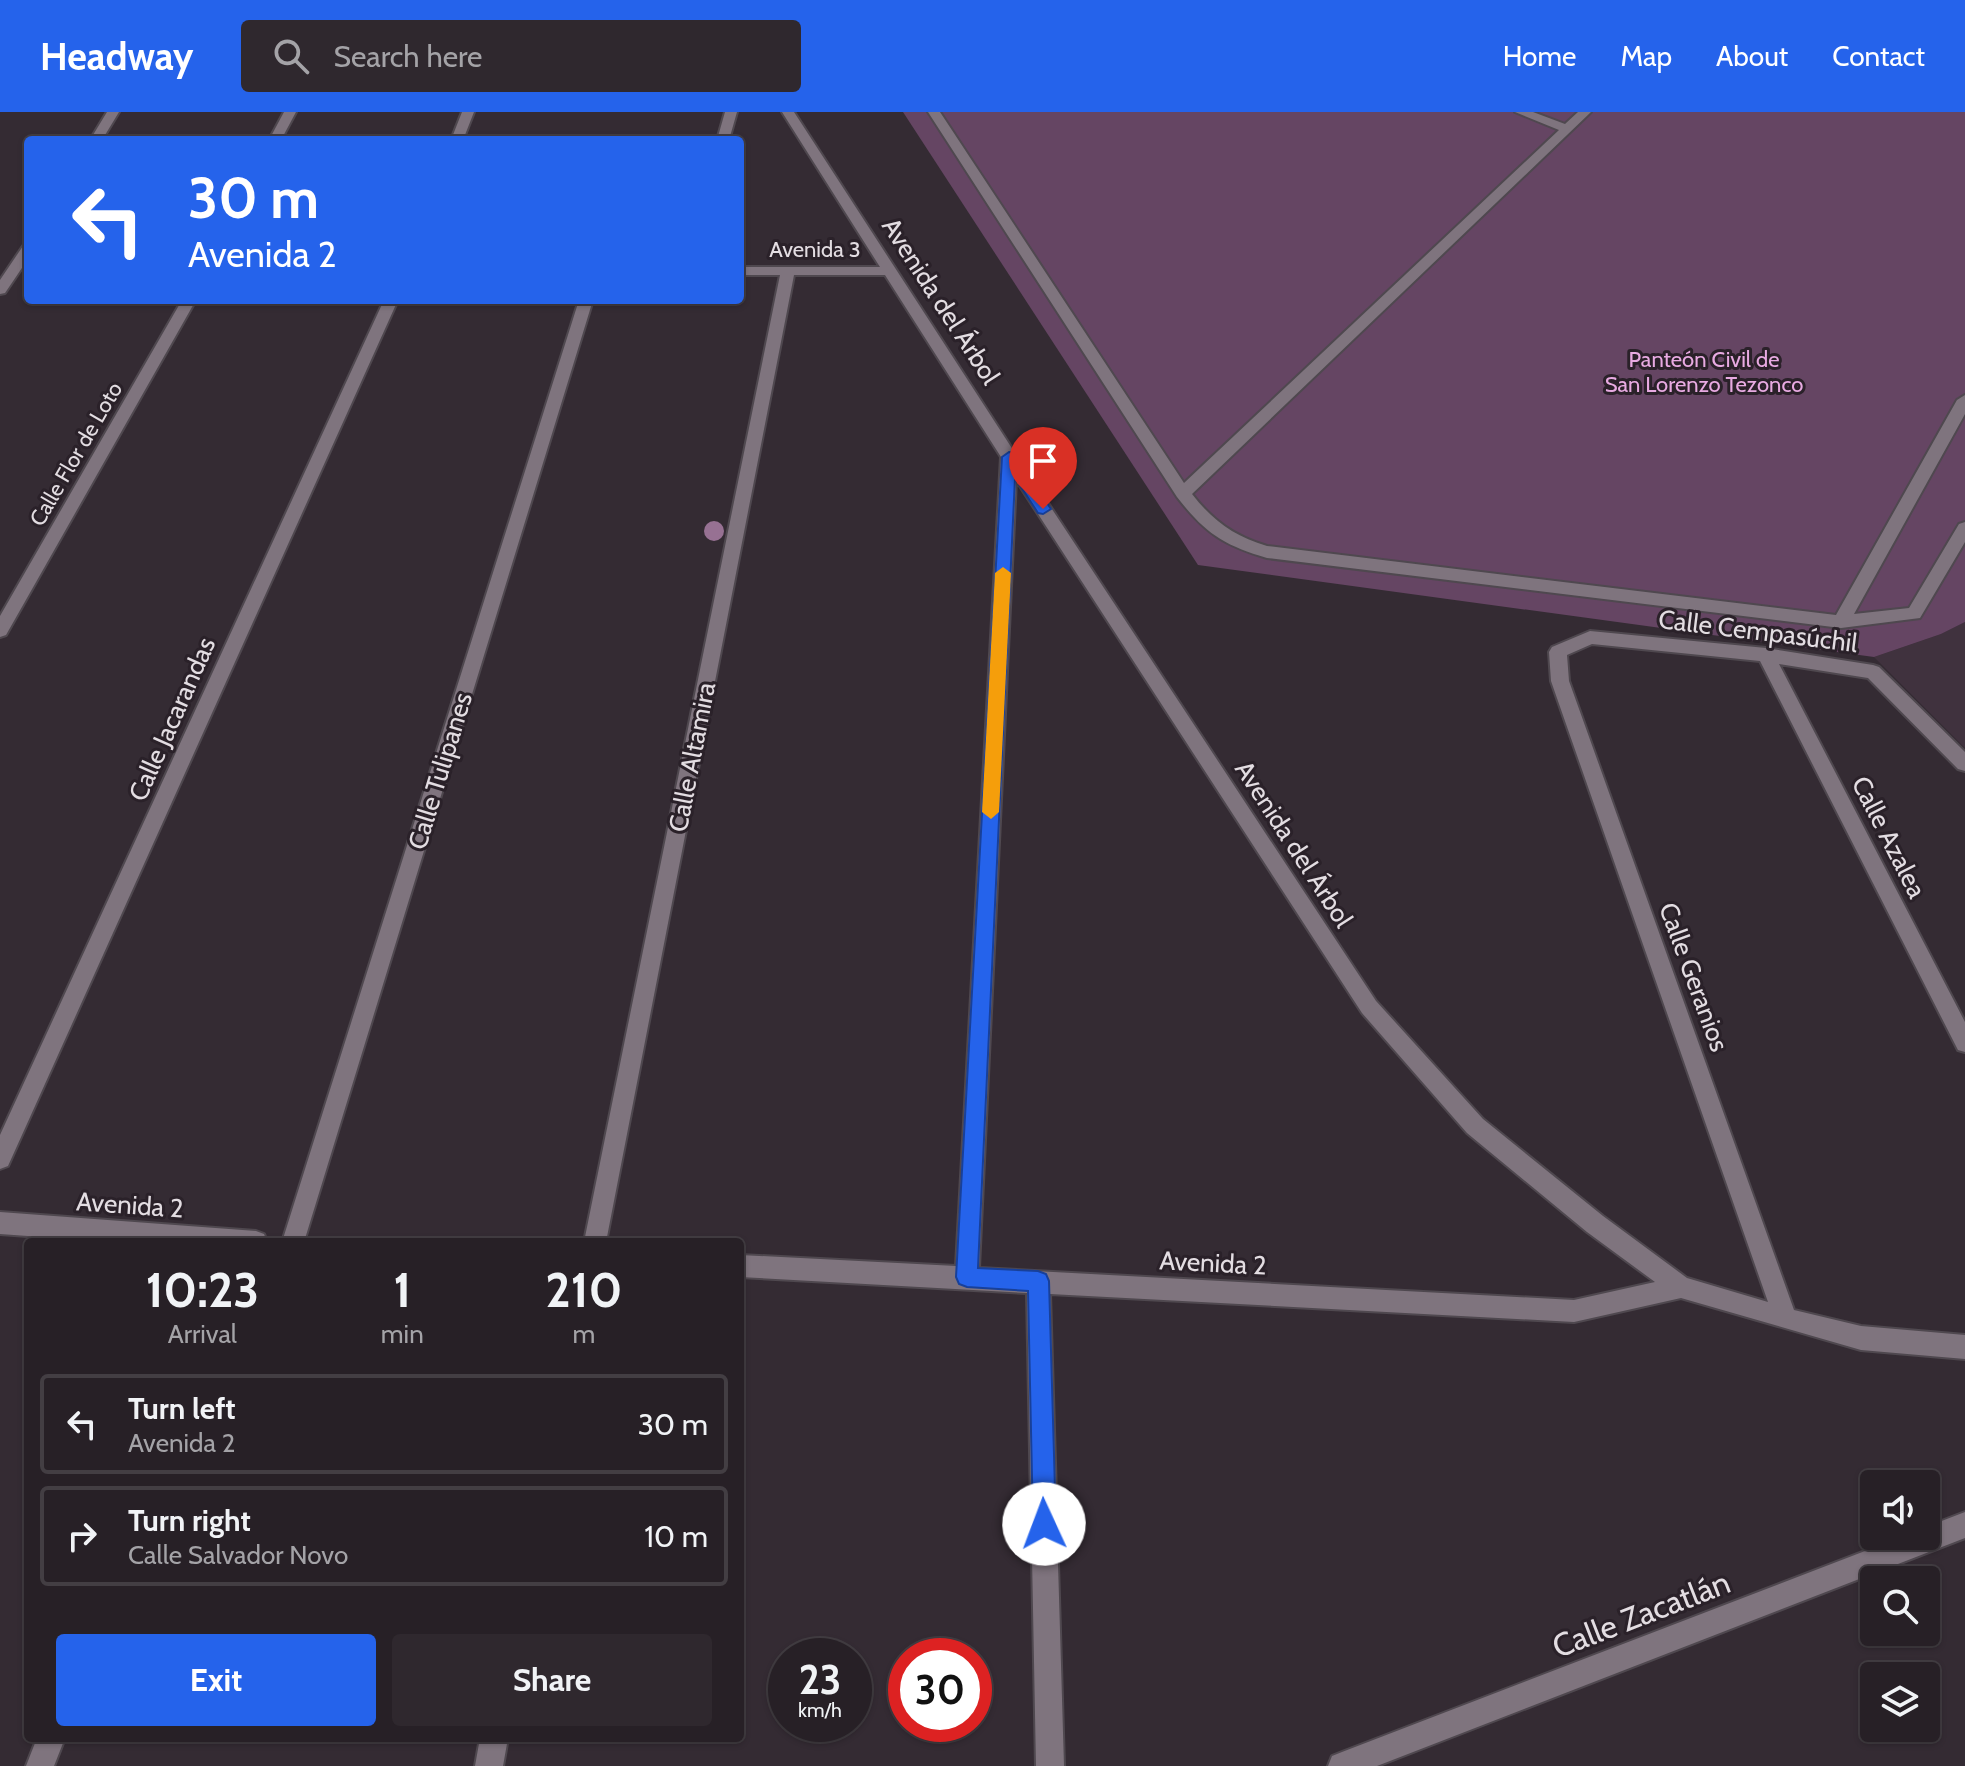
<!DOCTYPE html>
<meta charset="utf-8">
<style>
:root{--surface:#272026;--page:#2f282e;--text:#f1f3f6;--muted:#a4a3a7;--line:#433e43;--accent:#2563eb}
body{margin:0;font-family:Cabin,sans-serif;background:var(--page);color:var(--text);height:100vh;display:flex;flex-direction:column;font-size:30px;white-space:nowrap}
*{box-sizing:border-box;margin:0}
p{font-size:26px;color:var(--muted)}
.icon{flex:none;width:44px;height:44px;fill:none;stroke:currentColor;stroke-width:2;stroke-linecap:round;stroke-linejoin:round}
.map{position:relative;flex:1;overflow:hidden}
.panel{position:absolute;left:24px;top:1126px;width:720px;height:504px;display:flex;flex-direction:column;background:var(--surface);border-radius:8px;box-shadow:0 2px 6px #0004,0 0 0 2px var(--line)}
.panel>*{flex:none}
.guide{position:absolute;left:24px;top:24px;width:720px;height:168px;border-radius:8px;box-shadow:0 2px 6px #0004,0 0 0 2px var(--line);background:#2563eb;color:#fff;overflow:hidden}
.controls{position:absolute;left:1860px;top:1358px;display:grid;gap:16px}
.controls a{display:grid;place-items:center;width:80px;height:80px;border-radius:8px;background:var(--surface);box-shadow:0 2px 6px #0004,0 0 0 2px var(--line);font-size:40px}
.speed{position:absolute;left:768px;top:1526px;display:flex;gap:16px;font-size:40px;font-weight:700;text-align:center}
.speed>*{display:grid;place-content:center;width:104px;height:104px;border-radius:50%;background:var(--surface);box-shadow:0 2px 6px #0004,0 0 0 2px var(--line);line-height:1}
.speed small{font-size:20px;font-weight:400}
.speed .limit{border:12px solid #d22;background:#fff;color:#111}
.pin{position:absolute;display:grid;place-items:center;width:68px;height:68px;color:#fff;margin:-82px -34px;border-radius:50% 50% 50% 0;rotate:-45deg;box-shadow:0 0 8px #0007}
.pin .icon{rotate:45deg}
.me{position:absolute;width:88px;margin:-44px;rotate:358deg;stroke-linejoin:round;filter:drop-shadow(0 0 6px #0008)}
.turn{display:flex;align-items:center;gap:28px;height:168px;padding:0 32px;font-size:36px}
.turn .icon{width:104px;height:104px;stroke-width:2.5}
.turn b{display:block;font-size:56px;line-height:68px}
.eta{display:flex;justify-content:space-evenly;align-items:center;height:136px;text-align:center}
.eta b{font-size:48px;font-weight:700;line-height:56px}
.button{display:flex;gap:16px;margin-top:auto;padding:16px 32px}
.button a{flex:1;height:92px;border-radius:8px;background:var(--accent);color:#fff;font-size:32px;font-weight:700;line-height:92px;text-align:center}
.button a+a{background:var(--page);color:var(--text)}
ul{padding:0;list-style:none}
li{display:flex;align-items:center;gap:24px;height:100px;margin:0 16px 12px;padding:0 16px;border:4px solid var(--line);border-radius:8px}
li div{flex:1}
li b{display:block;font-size:30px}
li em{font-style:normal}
header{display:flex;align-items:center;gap:48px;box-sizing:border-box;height:112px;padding:0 40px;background:var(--accent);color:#fff}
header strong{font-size:38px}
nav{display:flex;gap:44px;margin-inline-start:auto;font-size:28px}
.search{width:560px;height:72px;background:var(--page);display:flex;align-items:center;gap:20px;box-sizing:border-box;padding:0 28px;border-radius:8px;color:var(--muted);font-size:30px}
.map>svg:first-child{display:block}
</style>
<header>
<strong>Headway</strong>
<div class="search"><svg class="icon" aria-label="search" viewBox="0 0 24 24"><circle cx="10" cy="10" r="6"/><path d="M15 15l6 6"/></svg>Search here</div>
<nav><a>Home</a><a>Map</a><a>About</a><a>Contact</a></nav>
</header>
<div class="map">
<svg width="1965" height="1654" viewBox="0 0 1965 1654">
<rect width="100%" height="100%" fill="#342b33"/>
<path fill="#40323e" d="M1965,510V636L1874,545L1941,522Z"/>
<path fill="#654563" d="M903,0H1965V510L1941,522L1874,545L1198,453Z"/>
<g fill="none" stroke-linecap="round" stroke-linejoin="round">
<defs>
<path id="minor" d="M107,0H119L102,28H90Z
M284,0H296L281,28H269Z
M462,0H474L463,28H451Z
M725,0H737L729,28H717Z
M782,0H794L1015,341L1376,889L1483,1007L1603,1104L1687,1166L1768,1190L1551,569L1549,540L1552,535L1590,519L1766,536L1873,553L1879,555L1965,640V659L1958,657L1868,566L1779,552L1965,910V940L1958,938L1760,549L1592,532L1567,543L1569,569L1794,1198L1861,1214L1965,1223V1247L1861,1238L1681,1186L1574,1210L1050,1182L1064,1654H1036L1027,1181L740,1165V1143L956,1154L1001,345L885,163H794L606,1130H584L780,163H740V155H880ZM1016,368L1362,901L1467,1021L1587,1120L1655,1170L1574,1188L979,1156Z
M928,0H940L1184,371L1559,18L1515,0H1533L1565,12L1578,0H1591L1192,382C1213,409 1234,424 1267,434L1836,503L1957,288L1965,283V302L1854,502L1909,496L1959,412L1965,410V430L1920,506L1841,516L1267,446C1223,433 1205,421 1177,385Z
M28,133V147L5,181L0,182V168L23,134Z
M182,188H196L6,523L0,525V504Z
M384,188H398L8,1054L0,1057V1023Z
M579,188H593L304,1130H282Z
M0,1100L256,1119L264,1122L267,1130H111L0,1122Z
M1965,1400V1426L1377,1654H1328L1332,1644L1342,1640L1904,1424H1926V1415Z
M37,1626H65L54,1654H26Z
M480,1626H508L503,1654H475Z"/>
</defs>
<use href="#minor" stroke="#4f484f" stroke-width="4"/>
<use href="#minor" fill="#7f747e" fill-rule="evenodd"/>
</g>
<circle fill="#977193" cx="714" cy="419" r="10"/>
<path fill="#2563eb" stroke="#184099" stroke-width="2" d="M1009,340L1014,341L1051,397L1043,402L1038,401L1015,366L978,1156L1038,1159L1046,1162L1049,1169L1056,1412L1052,1420L1044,1423L1036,1420L1033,1412L1028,1179L967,1175L959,1172L956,1165L1002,345Z"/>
<path fill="#f59e0b" d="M1003,455L1011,461L999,700L991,707L982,700L995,461Z"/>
<g text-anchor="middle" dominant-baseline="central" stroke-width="6" stroke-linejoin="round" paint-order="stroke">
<g font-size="22" fill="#e3dde2" stroke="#2a2129">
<text x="815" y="137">Avenida 3</text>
<text transform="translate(76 342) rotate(-60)">Calle Flor de Loto</text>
</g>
<g font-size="22" fill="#e8aae2" stroke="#2a2129">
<text x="1704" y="247">Panteón Civil de<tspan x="1704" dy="25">San Lorenzo Tezonco</tspan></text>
</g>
<g font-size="26" fill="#e3dde2" stroke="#2a2129">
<text transform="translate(941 189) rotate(57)">Avenida del Árbol</text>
<text transform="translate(1758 519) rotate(7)">Calle Cempasúchil</text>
<text transform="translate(172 607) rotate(-66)">Calle Jacarandas</text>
<text transform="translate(692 645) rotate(-79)">Calle Altamira</text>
<text transform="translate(440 659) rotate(-73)">Calle Tulipanes</text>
<text transform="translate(1889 725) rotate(63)">Calle Azalea</text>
<text transform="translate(1294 732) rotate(57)">Avenida del Árbol</text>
<text transform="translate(1694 865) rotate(70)">Calle Geranios</text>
<text transform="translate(130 1093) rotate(4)">Avenida 2</text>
<text transform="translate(1213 1151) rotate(3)">Avenida 2</text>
</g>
<g font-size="32" fill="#e3dde2" stroke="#2a2129">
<text transform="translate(1641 1502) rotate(-21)">Calle Zacatlán</text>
</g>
</g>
</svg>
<div class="controls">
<a><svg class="icon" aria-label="sound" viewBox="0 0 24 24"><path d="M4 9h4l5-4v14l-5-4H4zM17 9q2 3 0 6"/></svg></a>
<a><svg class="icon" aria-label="search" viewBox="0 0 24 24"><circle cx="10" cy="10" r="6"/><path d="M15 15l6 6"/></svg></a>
<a><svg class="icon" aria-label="layers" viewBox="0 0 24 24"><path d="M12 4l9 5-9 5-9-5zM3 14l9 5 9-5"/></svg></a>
</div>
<div class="speed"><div>23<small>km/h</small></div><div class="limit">30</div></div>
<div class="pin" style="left:1043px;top:397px;background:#d93025"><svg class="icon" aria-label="arrive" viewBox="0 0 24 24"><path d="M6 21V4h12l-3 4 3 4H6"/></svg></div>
<svg class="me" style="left:1044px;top:1412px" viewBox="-20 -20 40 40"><circle r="19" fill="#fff"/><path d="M0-13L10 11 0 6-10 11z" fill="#2563eb"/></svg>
<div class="guide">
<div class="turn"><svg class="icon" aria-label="left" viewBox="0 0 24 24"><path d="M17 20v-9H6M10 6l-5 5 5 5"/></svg><div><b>30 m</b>Avenida 2</div></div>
</div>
<section class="panel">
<div class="eta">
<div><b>10:23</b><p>Arrival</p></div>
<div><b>1</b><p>min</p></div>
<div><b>210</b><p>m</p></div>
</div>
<ul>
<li><svg class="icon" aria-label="left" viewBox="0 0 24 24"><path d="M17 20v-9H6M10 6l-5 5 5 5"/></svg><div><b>Turn left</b><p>Avenida 2</p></div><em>30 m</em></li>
<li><svg class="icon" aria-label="right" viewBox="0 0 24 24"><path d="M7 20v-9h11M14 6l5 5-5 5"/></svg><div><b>Turn right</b><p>Calle Salvador Novo</p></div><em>10 m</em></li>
</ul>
<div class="button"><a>Exit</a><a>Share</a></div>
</section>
</div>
